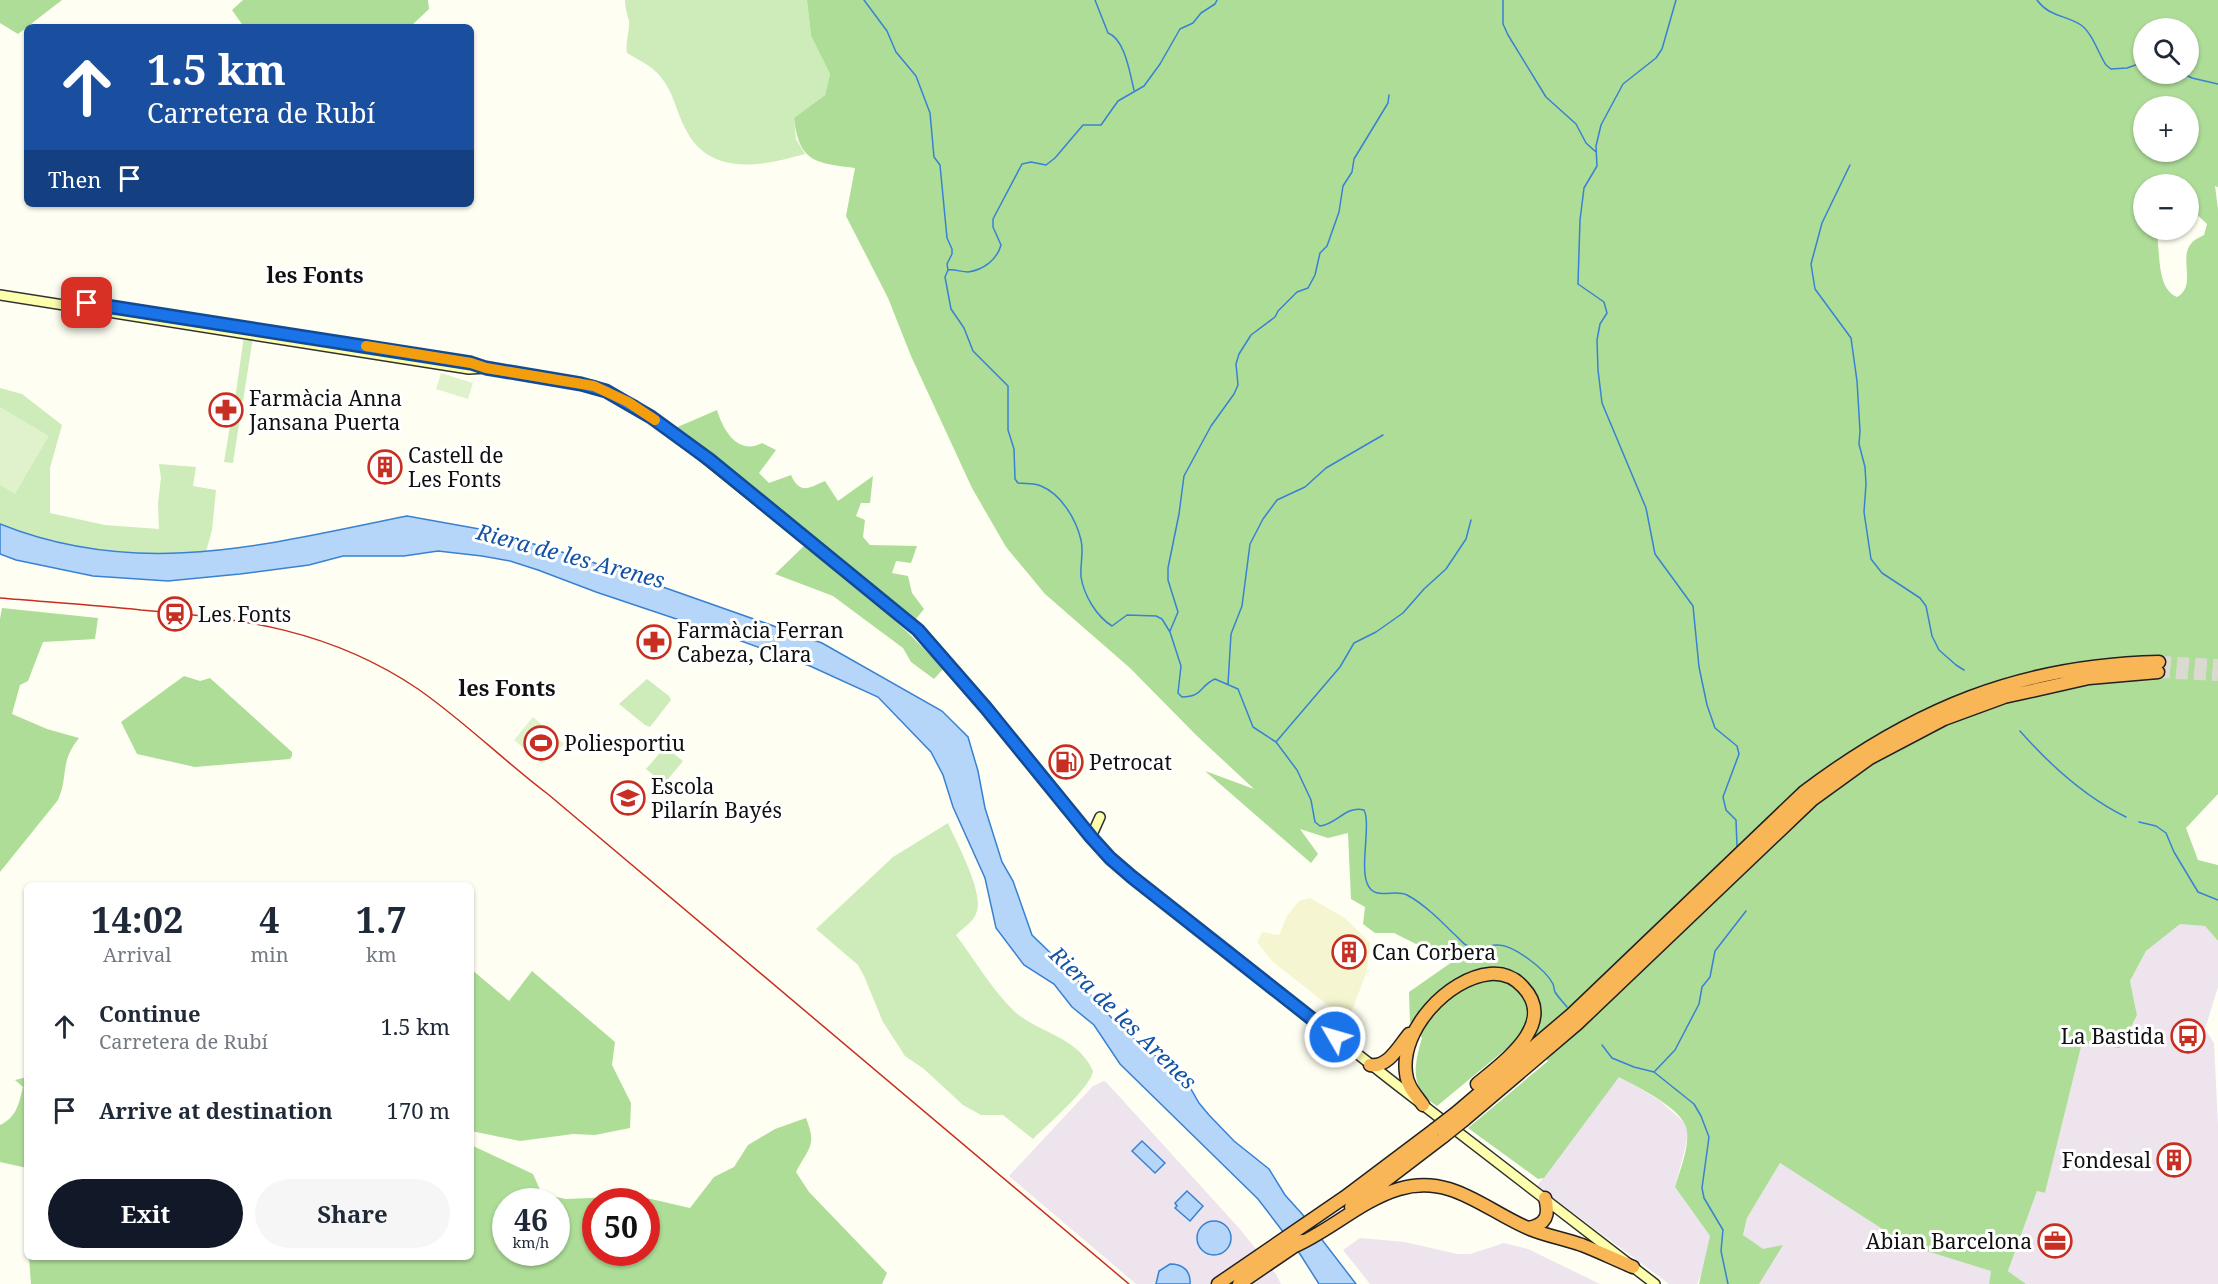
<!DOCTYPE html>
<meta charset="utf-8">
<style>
:root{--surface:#fff;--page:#f6f6f7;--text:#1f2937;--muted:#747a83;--accent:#111827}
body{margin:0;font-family:"Noto Serif",serif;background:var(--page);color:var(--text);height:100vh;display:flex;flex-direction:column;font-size:22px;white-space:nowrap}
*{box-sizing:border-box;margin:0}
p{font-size:20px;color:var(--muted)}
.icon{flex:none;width:33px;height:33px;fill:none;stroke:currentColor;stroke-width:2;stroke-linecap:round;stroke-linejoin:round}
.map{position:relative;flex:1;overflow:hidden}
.side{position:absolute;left:24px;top:882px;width:450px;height:378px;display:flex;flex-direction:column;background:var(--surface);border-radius:9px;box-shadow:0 2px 4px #0004}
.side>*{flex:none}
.banner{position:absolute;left:24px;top:24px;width:450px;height:183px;border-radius:9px;box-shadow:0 2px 4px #0004;background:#1a4fa0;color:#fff;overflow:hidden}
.buttons{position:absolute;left:2133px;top:18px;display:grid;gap:12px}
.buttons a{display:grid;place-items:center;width:66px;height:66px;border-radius:50%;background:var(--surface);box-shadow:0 2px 4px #0004;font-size:30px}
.speed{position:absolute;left:492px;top:1188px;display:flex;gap:12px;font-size:30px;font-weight:700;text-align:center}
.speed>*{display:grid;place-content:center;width:78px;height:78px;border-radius:50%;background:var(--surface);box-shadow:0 2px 4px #0004;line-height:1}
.speed small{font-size:15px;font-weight:400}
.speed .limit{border:9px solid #d22;background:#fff;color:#111}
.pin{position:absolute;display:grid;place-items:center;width:51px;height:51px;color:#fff;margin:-26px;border-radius:12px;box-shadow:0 3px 9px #0006}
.me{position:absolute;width:66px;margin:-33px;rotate:308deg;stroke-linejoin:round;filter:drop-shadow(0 0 4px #0008)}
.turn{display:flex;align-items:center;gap:21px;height:126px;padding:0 24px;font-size:27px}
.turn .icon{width:78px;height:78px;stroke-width:2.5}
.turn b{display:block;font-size:42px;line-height:51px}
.then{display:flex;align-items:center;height:57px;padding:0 24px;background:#0003;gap:12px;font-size:22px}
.eta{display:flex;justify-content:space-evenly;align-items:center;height:102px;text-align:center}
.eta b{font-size:36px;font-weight:700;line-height:42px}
.primary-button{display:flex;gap:12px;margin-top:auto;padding:12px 24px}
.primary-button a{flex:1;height:69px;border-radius:36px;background:var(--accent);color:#fff;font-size:24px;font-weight:700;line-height:69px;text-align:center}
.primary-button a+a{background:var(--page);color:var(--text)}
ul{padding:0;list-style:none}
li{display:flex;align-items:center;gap:18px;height:84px;padding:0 24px}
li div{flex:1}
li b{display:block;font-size:22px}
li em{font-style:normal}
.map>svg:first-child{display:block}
</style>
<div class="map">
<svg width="2218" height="1284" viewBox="0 0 2218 1284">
<rect width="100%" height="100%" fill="#fffef2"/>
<path fill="#eee4ee" d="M2180,923L2205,926L2218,941V987L2205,1029L2214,1043L2218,1126V1284H2026L2008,1271L2037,1191L2045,1193L2082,1043L2137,1015L2130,981L2146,951Z
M1619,1076L1659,1100L1685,1123L1688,1133L1685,1149L1675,1187L1710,1236L1705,1265L1697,1284H1669L1537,1186Z
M1104,1081L1107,1083L1239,1228L1276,1274L1281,1284H1136L1009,1176L1093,1086Z
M1780,1163L1907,1245L1992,1271L1989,1284H1754L1743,1235L1747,1218Z
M1360,1238L1405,1242L1457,1254H1470L1504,1243L1528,1249L1600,1284H1370L1343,1250Z"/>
<path fill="#f5f6d1" d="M1310,898L1345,918L1370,943L1367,971L1348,1021L1273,962L1257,942L1262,932L1279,935L1287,916L1299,901Z"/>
<path fill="#cdecba" d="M625,0H807L811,36L830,74L825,95L794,118L796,139L805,154C763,166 710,177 686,130C676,112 674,92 660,76C651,65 638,60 627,53C625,42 630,31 629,21C627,13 625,8 625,0Z
M244,336L253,337L243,401L235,399Z
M0,388L22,394L62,425L50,468V513L105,525L159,529L158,503L161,478L159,464L196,467L193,486L216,490L212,530L206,552C137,560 64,550 0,524Z
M233,408L241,411L233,463L224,462Z
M647,679L669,696L671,700L650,727L645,725L619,704Z
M665,747L683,761L664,784L646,769Z
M948,823C957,844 983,890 977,911C974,922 963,928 956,935C974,959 991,988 1013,1010C1037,1033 1078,1036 1093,1071C1092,1086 1046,1126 1033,1139L1003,1115H981L963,1105L924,1069L905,1056L883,1022L864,976L858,965L816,929L893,857Z"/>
<path fill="#aedd98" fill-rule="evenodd" d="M0,0H62L18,34L0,23Z
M243,0H428L429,9L410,27L354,25L351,27H244L232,10Z
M807,0H2218V187L2215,186L2218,209V794L2186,828L2198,860L2218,865V941L2205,926L2180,924L2146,951L2130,981L2137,1015L2120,1048L2082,1043L2045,1193L2037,1191L2008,1271L2026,1284H1989L1991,1271L1907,1245L1780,1163L1747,1218L1743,1235L1763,1249L1783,1245L1759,1284H1699L1710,1236L1675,1187C1680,1170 1689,1149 1687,1131C1685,1109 1637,1087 1619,1077L1544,1178L1538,1179L1468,1128L1548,1061L1523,1035L1437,1106C1409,1089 1414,1065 1422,1038L1410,1022L1409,992L1452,962L1394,933H1375L1363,924L1365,907L1351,899L1348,833L1328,838L1300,829L1318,854L1311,863L1205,771L1254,789L1196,735L1130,668L1045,594L1006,547L972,488L911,356L888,298L846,216L855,168C815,163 799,162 794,118L825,95L830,74L811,36ZM2144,28H2188V74H2144ZM2144,106H2188V152H2144ZM2144,184H2188L2189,207L2207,224L2204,235C2201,237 2197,238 2195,240C2175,254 2199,285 2177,297C2155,288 2161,248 2156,230H2144Z
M717,410C723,430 738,456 762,443L776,450L759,473L769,483L791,475C800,495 809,488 825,481L838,501L873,476L870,503H861L856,516L865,520L863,537L870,545L917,546L911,563L896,561L892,573L908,576L912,593L924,609L916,619L810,533L673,429Z
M804,546C855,585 900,621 943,669L934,679L911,662L903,648L833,596L775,574Z
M2,608L98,618L95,639L43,642L28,681L20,685L12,714L47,729L79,738C59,763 69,775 58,800L0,872V619Z
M184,676L200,681L210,678L292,752V756L290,759L195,767L137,754L121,722Z
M471,969L509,1001L532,971L615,1042L612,1065L631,1103L630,1128L595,1135L573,1134L520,1141L471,1131Z
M27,1077V1168L0,1162V1125C17,1117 19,1103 23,1087L15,1080Z
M806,1118C817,1146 809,1147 796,1172L809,1192L887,1273L882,1284H31L29,1257H471V1145L533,1174L542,1194L566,1199L638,1196L690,1208L714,1177L734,1167L748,1145L775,1129ZM506,1202H556V1252H506ZM596,1202H646V1252H596Z"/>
<path fill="#e0f2cc" d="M441,373L473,383L468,399L436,389Z
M0,407L49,436L15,494L0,485Z
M533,717L564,744L542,764L514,740Z"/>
<path fill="#b5d6f8" stroke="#3981d2" stroke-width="1.5" d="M407,516L485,530L572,555L822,643L942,711L968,737L978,771L985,808L1002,862L1013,881L1032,935L1068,970L1120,1027L1153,1054L1183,1075L1199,1103L1209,1115L1234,1141L1269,1169L1285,1195L1303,1215L1356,1284H1319L1300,1254L1258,1199L1120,1064L1094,1025L1072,1007L1054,984L1024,965L996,928L985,878L953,807L943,775L931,752L878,697L810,666L730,637L596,592L538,570L510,561L482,556L438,551L404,556H343L309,565L240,574L168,581L93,576L16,560L0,554V524C139,580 267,544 407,516Z
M1142,1141L1165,1163L1155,1173L1132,1151Z
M1187,1191L1203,1206L1190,1221L1175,1208L1177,1206L1175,1203Z
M1197 1238a17 17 0 1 1 34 0a17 17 0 1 1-34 0Z
M1170,1264C1183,1264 1191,1271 1190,1284H1156L1159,1271Z"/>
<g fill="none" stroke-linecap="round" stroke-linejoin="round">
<path stroke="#3981d2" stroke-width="1.5" d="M864,0L887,31L896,52L916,76L930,113L934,157L940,165L947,238L952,249V254L947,264L948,270L945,277L951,309L964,328L973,351L1008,386V430L1014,449L1015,479L1018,483C1026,484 1034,483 1041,486C1061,494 1076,519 1081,540C1084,552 1080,564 1081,577C1084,595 1096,616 1112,626L1127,615L1156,616L1162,619L1170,632L1181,666L1178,693L1182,697C1203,697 1199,686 1215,679L1238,689L1253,727L1276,742L1297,770L1311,800L1315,822L1320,826C1336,825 1346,805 1364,810C1371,823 1360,866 1367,883C1374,902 1394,888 1407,895C1424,904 1440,920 1453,933C1457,936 1462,943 1466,945C1477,951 1487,945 1498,945C1514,945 1546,970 1553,984C1554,986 1554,990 1555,992C1558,997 1563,1002 1567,1007
M1095,0L1108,33C1125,39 1130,74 1134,90
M1503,0V24L1508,35L1546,97L1576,124L1586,143L1596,152
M1676,0L1662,49L1656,58L1623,84L1601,125L1596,146L1597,166L1584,188L1580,220L1578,284L1604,302L1607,313L1600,324L1597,340L1598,370L1602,403L1646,508L1655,554L1693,606L1699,667L1707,705L1715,728L1737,746L1739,754L1723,797L1726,810L1736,820L1737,846
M2037,0C2049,17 2066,15 2081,25C2093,34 2098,53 2106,65L2111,69L2127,68L2144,62
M2184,74L2192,78L2218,84
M1850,165L1822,223L1811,264L1815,289L1851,338L1857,381L1860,431L1859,444L1865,467L1866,484L1864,512L1871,559L1882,573L1920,598L1926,606L1932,636L1939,650L1956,665L1964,670
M948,270C955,269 961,272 968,272C983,270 997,260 1001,245L993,227V219L1022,164L1031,162L1046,165L1055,158L1083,125H1101L1118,101L1144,86L1160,64L1180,29L1193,23L1201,13L1215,4L1217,0
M1170,631L1178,612L1168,580V568L1179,514L1184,476L1211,426L1234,394L1238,385L1236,364L1239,354L1251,335L1275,317L1278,311L1297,292L1308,288L1315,275L1320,253L1327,246L1339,212L1343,186L1352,172L1354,159L1388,103L1389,95
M1228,684L1231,634L1242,606L1250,544L1263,519L1277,500L1305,487L1326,468L1383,435
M2020,731C2050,765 2085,797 2126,817
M1276,742L1340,667L1354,643L1376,632L1403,613L1424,589L1446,569L1466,539L1471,520
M2139,822L2156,826L2166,833L2174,852L2198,892L2218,900
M1602,1045L1612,1058L1634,1067L1654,1072L1694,1104L1701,1116L1709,1137L1702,1188L1704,1198L1723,1230L1721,1251L1728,1284
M1655,1071L1675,1050L1699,1004L1702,987L1710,977L1715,951L1746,911"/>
<path stroke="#dbdad0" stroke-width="12" stroke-dasharray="12 6" stroke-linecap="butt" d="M2159,662L2218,665
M2158,672L2218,675"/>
<defs>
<path id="secondary" d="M0,295L469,369L486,368L594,386L635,406L690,446L918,630L986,708L1098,846L1132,877L1397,1085L1655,1284
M445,359L481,366
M1091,837L1100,817"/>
<path id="motorway" d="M1370,1065C1388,1068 1399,1046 1409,1034
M1423,1105C1416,1095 1407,1086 1406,1073C1400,1030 1448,978 1490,974C1502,973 1514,977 1523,987C1558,1024 1503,1062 1477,1084
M1456,1113L1572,1014L1804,792C1914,709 2020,665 2159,662
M1464,1120L1577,1024L1812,800L1870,758L1944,719L2004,697L2089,678L2158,672
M1351,1207L1444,1136
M1528,1228C1546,1225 1550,1215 1545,1198
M1295,1246C1331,1230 1362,1200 1399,1189C1451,1173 1486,1211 1530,1229C1547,1236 1565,1239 1582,1245C1600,1252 1616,1260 1633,1267
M1218,1284L1345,1197L1434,1130
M1239,1284L1302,1241"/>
</defs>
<use href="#secondary" stroke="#323232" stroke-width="12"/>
<use href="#motorway" stroke="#212121" stroke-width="15"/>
<use href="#secondary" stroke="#fdffad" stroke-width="9"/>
<use href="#motorway" stroke="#f9b656" stroke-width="12"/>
<path stroke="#c62f21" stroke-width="1.5" d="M0,598C47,602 94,605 141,610C242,618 331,630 418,689C464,721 504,761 549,795L1129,1284"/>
<defs>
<path id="motorway-bridge" d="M1434,1130L1456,1113
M1444,1136L1464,1120"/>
</defs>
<use href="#motorway-bridge" stroke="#212121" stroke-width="15" stroke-linecap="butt"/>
<use href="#motorway-bridge" stroke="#f9b656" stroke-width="12"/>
</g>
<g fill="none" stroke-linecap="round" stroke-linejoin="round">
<defs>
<path id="route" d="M87,303L471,363L486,368L581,384L606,391L651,417L710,460L918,630L986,708L1091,837L1110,858L1132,877L1335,1037"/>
</defs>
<use href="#route" stroke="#114b97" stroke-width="15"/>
<use href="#route" stroke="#1a73e8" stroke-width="10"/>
<path stroke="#f59e0b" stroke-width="10" d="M366,346L471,363L486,368L594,386L628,402L655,420"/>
</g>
<defs>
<symbol id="pharmacy-ring" viewBox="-11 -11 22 22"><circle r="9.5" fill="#fff" stroke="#c62f21" stroke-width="1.5"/><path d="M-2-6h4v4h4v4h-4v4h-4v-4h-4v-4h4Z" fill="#c62f21"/></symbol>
<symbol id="building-ring" viewBox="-11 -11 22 22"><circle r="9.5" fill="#fff" stroke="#c62f21" stroke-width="1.5"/><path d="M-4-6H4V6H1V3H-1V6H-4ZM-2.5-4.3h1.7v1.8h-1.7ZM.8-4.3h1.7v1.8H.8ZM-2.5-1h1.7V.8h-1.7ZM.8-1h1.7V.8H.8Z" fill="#c62f21"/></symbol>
<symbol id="station-ring" viewBox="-11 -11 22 22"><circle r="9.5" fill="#fff" stroke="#c62f21" stroke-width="1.5"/><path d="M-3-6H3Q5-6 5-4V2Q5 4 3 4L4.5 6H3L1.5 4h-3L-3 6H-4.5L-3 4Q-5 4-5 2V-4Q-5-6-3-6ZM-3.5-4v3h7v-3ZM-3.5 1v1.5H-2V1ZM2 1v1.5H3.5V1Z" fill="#c62f21"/></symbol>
<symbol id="stadium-ring" viewBox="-11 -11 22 22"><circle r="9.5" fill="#fff" stroke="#c62f21" stroke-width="1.5"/><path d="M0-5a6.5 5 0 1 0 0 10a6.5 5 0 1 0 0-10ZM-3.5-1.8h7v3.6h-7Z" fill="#c62f21"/></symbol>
<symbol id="fuel-ring" viewBox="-11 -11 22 22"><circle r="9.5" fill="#fff" stroke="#c62f21" stroke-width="1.5"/><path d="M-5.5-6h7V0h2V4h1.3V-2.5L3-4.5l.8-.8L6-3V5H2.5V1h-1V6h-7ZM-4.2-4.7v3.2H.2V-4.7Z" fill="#c62f21"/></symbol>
<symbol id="school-ring" viewBox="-11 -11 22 22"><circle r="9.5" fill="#fff" stroke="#c62f21" stroke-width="1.5"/><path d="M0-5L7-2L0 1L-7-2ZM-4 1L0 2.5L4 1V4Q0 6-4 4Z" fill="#c62f21"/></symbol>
<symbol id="bus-ring" viewBox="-11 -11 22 22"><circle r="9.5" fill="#fff" stroke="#c62f21" stroke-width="1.5"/><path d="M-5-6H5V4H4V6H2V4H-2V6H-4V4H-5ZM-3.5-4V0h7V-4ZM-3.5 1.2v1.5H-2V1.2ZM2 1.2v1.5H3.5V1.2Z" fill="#c62f21"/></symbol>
<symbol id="office-ring" viewBox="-11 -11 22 22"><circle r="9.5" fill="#fff" stroke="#c62f21" stroke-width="1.5"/><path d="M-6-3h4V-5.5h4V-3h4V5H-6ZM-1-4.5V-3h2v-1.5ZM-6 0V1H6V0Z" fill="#c62f21"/></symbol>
</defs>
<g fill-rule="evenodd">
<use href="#pharmacy-ring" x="207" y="391" width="38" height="38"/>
<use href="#building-ring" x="366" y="448" width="38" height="38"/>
<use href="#station-ring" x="156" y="595" width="38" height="38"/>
<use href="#pharmacy-ring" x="635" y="623" width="38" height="38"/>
<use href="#stadium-ring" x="522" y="724" width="38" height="38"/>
<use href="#fuel-ring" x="1047" y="743" width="38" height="38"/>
<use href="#school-ring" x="609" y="779" width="38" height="38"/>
<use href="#building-ring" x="1330" y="933" width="38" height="38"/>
<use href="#bus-ring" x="2169" y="1017" width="38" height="38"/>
<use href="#building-ring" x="2155" y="1141" width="38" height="38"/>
<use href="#office-ring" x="2036" y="1222" width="38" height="38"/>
</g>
<g text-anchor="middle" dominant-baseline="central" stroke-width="6" stroke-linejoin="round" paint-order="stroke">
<g font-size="21" fill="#101010" stroke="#fff" text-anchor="start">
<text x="249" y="398">Farmàcia Anna<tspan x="249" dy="24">Jansana Puerta</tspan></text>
<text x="408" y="455">Castell de<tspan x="408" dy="24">Les Fonts</tspan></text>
<text x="198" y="614">Les Fonts</text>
<text x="677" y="630">Farmàcia Ferran<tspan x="677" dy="24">Cabeza, Clara</tspan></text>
<text x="564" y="743">Poliesportiu</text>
<text x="1089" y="762">Petrocat</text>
<text x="651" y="786">Escola<tspan x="651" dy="24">Pilarín Bayés</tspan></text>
<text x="1372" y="952">Can Corbera</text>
<text x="2165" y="1036" text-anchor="end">La Bastida</text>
<text x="2151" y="1160" text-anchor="end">Fondesal</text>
<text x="2032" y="1241" text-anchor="end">Abian Barcelona</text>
</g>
<g font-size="22" font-weight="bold" fill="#101010" stroke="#fff">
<text x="315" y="274">les Fonts</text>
<text x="507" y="687">les Fonts</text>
</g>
<g font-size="22" font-style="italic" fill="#1353a7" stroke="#fff">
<text transform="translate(571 555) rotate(15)">Riera de les Arenes</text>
<text transform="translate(1124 1017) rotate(44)">Riera de les Arenes</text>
</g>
</g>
</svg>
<div class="buttons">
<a><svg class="icon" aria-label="search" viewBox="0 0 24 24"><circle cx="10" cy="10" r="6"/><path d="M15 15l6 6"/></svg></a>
<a>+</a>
<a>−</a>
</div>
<div class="speed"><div>46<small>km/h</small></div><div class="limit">50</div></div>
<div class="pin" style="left:87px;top:303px;background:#d93025"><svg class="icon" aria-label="arrive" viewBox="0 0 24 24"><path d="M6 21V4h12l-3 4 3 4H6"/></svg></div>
<svg class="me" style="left:1335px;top:1037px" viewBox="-20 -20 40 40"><circle r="17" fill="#1a73e8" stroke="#fff" stroke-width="3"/><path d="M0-11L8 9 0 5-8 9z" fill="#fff"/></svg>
<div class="banner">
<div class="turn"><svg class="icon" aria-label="ahead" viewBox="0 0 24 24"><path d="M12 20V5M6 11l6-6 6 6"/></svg><div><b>1.5 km</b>Carretera de Rubí</div></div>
<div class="then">Then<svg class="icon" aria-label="arrive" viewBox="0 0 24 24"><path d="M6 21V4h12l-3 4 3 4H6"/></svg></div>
</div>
<section class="side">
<div class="eta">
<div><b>14:02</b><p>Arrival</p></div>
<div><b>4</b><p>min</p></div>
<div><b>1.7</b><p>km</p></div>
</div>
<ul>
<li><svg class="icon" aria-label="ahead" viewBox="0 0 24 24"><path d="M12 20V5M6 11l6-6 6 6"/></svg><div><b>Continue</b><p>Carretera de Rubí</p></div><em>1.5 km</em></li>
<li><svg class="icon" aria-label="arrive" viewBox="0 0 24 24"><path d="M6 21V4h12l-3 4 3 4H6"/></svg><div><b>Arrive at destination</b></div><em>170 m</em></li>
</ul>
<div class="primary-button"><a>Exit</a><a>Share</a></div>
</section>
</div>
